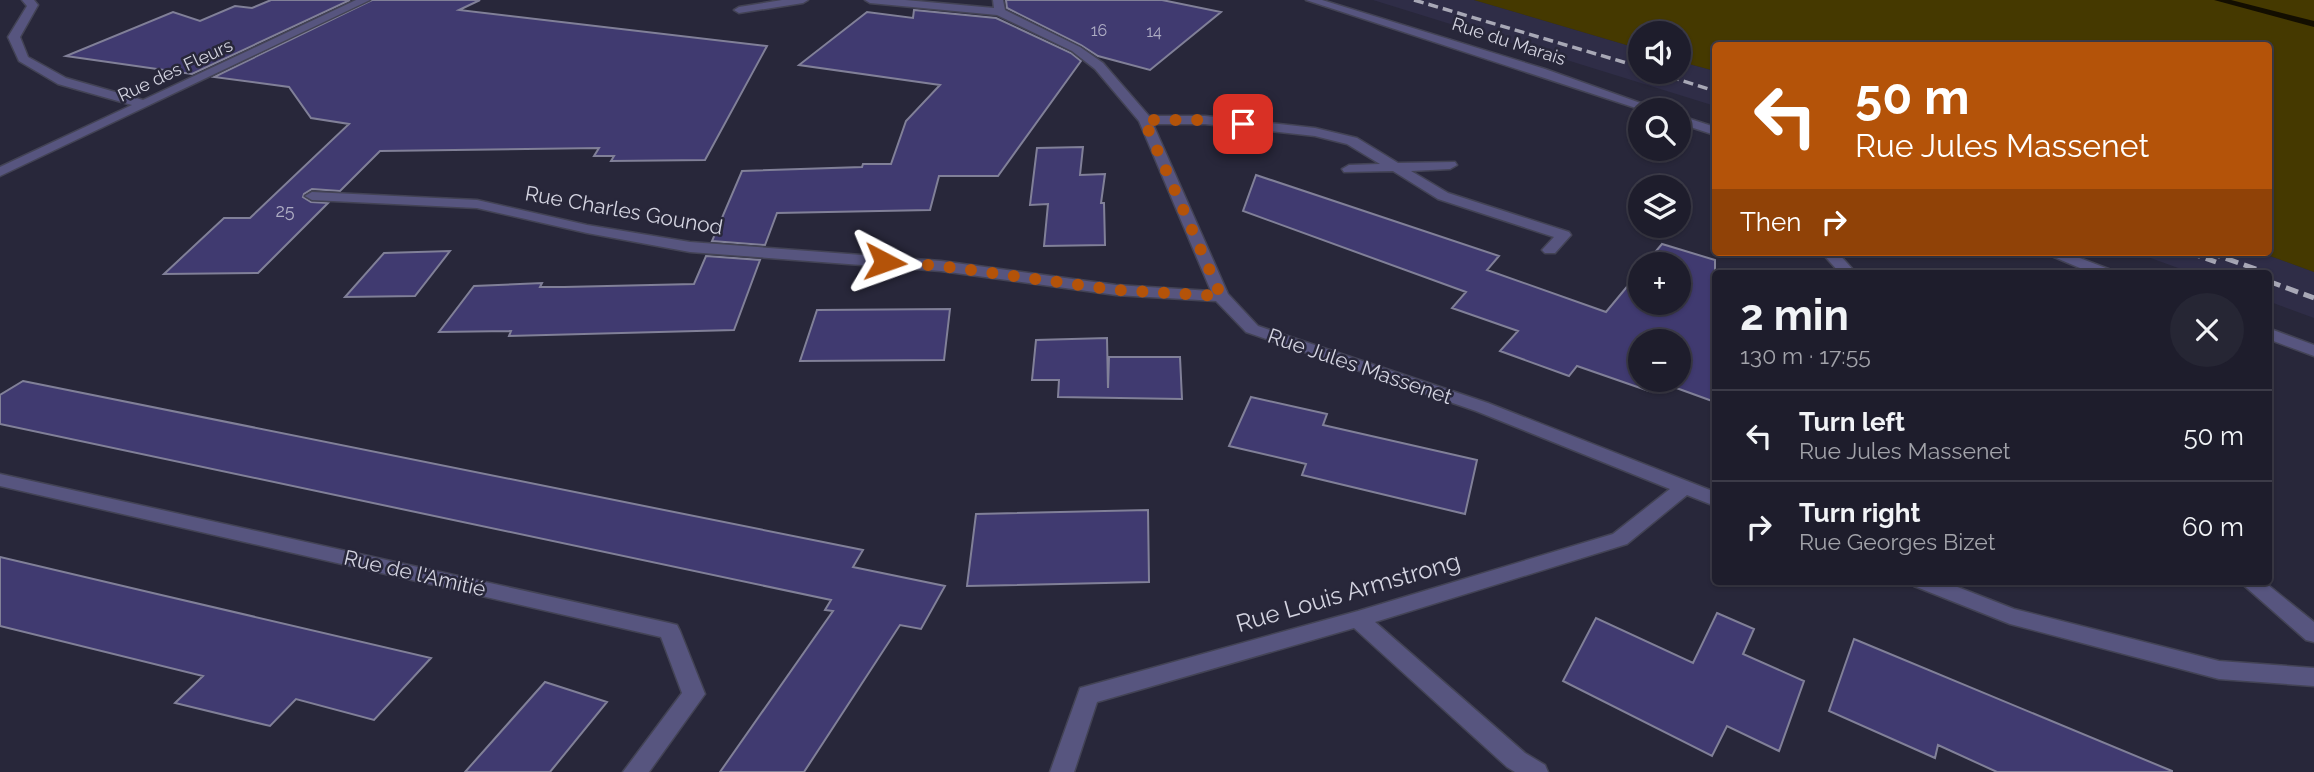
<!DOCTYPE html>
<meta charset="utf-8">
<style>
:root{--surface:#1e1d2c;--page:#262634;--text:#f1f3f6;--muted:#a1a2a9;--line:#3c3b48}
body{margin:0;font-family:Raleway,sans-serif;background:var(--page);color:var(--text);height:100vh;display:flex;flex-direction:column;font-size:26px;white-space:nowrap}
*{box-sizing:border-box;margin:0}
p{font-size:23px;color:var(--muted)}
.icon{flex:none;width:38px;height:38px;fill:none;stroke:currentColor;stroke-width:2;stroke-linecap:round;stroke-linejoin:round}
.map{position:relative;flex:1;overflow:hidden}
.side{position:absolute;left:1712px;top:270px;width:560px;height:315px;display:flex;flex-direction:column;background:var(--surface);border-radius:7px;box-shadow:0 2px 5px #0004,0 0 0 2px var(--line)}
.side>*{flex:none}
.hud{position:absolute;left:1712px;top:42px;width:560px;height:214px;border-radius:7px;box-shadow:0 2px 5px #0004,0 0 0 2px var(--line);background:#b45309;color:#fff;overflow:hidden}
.controls{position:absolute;left:1628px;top:21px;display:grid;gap:14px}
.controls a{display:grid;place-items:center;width:63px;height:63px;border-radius:50%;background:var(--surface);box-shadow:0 2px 5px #0004,0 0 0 2px var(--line);font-size:35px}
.pin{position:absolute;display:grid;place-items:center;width:60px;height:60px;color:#fff;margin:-30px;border-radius:14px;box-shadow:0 4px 10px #0006}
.me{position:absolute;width:77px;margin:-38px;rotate:94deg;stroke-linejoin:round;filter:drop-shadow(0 0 5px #0008)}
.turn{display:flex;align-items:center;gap:24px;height:147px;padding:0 28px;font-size:32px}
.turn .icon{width:91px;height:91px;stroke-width:2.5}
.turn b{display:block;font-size:49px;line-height:60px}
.then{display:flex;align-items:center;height:66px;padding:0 28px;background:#0003;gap:14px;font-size:26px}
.round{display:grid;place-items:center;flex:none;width:74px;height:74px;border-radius:37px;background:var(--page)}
.head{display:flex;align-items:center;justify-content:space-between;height:119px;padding:0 28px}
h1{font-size:42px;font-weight:700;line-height:52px}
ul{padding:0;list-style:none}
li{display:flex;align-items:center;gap:21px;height:91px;padding:0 28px;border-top:2px solid var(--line)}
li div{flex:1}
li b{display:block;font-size:26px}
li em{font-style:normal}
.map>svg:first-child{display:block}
</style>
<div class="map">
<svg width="2314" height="772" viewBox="0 0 2314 772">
<rect width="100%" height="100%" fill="#28273a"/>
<path fill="#2f2d47" d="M1373,0H1474L1640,49V72H1678V61L1715,71V106Z
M2134,252H2259L2314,272V318L2268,301V273H2192Z"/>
<path fill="#453900" d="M1474,0H2314V272L2259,252H2268V46H1715V71L1678,61V33H1640V49Z"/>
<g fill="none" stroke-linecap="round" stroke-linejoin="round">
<path fill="#130e00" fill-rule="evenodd" d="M2214,0H2231L2314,21V27Z"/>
</g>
<path fill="#403a70" stroke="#818098" stroke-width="2" fill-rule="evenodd" d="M271,0H350L192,74L66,56L173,12L200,21L235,6L252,8Z
M372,0H480L459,10L767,46L705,160L611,161L614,156H594L599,148L380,151L340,191L312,189L304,194L303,197L311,202L328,203L258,273L164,274L224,218H250L349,124L311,118L289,87L214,77Z
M1006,0H1162L1221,12L1150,70L1098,56L1081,45L1007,8Z
M914,10L996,18L1071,53L1081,61L998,176H939L930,210L777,213L765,245L712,241L742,171L862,167L863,164H891L906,121L940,85L799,65L867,12L913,18Z
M1083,147L1080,175L1105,174L1101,203H1104L1105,245L1044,246L1048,204L1030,205L1037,148Z
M1256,175L1499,256L1487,270L1606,312L1640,271V303H1678V264H1645L1662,244L1715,260V402L1657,381L1649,391L1577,366L1569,376L1500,351L1518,331L1452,308L1466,292L1243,211ZM1640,341H1678V380H1640Z
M450,251L415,296L345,297L384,253Z
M706,256L760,260L734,330L509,336L511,331L439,332L474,286L542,283L540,287H564L694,284Z
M950,309L944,360L800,361L817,310Z
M1107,338L1108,388L1109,357H1180L1182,399L1058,397L1059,380H1032L1036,340Z
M23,381L863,550L853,567L945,586L921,629L900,625L804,772H720L833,611L825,610L831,600L0,424V395Z
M1251,397L1327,414L1323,425L1477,460L1465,514L1302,475L1306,464L1229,446Z
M1148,510L1149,582L967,586L976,514Z
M0,557L157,594L431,658L374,720L296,699L270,726L175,703L203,676L0,626Z
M1717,613L1754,629L1743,654L1804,681L1779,751L1727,726L1712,756L1563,681L1596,618L1693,663Z
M1854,639L2172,771V772H1997L1938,745L1935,758L1829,711Z
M545,682L607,702L550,772H465Z"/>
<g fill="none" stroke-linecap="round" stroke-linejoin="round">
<defs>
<path id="minor" d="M22,0H34L38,5L20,37L28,57L66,78L143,100L356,0H370L0,176V167L132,105L58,84L19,61L8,37L27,6Z
M782,0H808L803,3L739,13L734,10L739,7Z
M865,0H905L994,8L993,0H1003L1005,10L1080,47L1103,63L1149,116H1205L1315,128L1357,138L1398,163L1455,162L1457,165L1450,169L1411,171L1448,193L1569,232L1571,235L1555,253H1545L1542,250L1554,237L1438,199L1393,171L1344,172L1342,169L1349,165L1380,164L1347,144L1315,136L1205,124H1153L1228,294L1258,326L1488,403L1715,492V506L1687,495L1627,544L1375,622L1525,753L1545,765L1548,772H1515L1507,767L1354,628L1097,702L1074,772H1050L1080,688L1358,611L1613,534L1670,489L1476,411L1246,332L1216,301L1116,295L941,271L690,252L587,233L477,208L312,200L305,196L312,192L477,200L587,225L690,242L941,261L1116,285L1211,291L1139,121L1095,69L1072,51L997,15L870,3Z
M1306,0H1322L1545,69L1660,110H1642Z
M1678,115L1715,127V135L1678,123Z
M1821,252H1837L1856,273H1840Z
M2042,252H2064L2111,270L2114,273H2092Z
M2268,328L2314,345V356L2268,339Z
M0,474L669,623L677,625L680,631L705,694L649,772H623L682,693L661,637L0,486Z
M1911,581H1942L2014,609L2219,661L2314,668V686L2219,679L2010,624L1914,586Z
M2239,581H2263L2314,622V642L2306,640Z"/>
</defs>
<use href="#minor" stroke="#434355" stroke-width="3"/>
<use href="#minor" fill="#57557f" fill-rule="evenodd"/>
<path stroke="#a8a8b6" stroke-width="3.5" stroke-dasharray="10 5" stroke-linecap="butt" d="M1414,0L1640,67
M1655,72L1715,91"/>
<path stroke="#a8a8b6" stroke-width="5" stroke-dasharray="13 6" stroke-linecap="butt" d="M2188,252L2216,262
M2208,252L2267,273
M2268,281L2314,298"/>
</g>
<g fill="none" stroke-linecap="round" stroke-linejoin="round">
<path stroke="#b45309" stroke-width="12" stroke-dasharray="0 21.6" d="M885,262L941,266L1116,290L1221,296L1144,120H1205L1243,124"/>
</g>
<g text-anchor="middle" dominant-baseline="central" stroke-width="5" stroke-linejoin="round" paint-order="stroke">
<g font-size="16" fill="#aeadc4">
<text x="1099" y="30">16</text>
<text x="1154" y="31">14</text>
</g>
<g font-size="18" fill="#d3d3e0" stroke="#28273a">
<text transform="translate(1509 41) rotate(18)">Rue du Marais</text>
<text transform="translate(175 70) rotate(-25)">Rue des Fleurs</text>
</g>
<g font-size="18" fill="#aeadc4">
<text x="285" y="210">25</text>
</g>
<g font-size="21" fill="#d3d3e0" stroke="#28273a">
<text transform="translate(624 210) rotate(10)">Rue Charles Gounod</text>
<text transform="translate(1360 366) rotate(19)">Rue Jules Massenet</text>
<text transform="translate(415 573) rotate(13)">Rue de l'Amitié</text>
</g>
<g font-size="24" fill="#d3d3e0" stroke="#28273a">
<text transform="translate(1348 592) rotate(-16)">Rue Louis Armstrong</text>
</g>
</g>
</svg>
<div class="controls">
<a><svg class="icon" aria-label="sound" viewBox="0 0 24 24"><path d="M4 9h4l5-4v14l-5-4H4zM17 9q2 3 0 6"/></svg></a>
<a><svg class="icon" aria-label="search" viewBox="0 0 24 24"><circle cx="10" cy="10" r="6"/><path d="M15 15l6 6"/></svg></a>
<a><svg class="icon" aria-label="layers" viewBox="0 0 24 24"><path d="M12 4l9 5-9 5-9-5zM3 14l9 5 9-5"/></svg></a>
<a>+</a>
<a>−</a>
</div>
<div class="pin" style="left:1243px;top:124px;background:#d93025"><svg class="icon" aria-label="arrive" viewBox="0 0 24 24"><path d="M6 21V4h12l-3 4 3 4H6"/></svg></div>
<svg class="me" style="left:885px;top:262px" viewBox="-20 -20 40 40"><path d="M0-17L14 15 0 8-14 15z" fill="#b45309" stroke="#fff" stroke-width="4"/></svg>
<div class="hud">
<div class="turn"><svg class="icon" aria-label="left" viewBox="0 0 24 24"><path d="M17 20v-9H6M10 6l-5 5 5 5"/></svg><div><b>50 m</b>Rue Jules Massenet</div></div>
<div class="then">Then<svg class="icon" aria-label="right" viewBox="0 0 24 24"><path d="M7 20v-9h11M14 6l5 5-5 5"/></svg></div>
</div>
<section class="side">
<div class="head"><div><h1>2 min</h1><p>130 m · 17:55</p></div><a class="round"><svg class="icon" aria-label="close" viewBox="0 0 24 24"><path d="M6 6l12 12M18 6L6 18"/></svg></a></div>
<ul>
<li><svg class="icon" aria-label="left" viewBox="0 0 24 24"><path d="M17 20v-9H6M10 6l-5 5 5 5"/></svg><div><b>Turn left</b><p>Rue Jules Massenet</p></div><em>50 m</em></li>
<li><svg class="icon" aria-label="right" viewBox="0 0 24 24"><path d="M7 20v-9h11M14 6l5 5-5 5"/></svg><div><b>Turn right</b><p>Rue Georges Bizet</p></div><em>60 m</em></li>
</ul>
</section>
</div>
